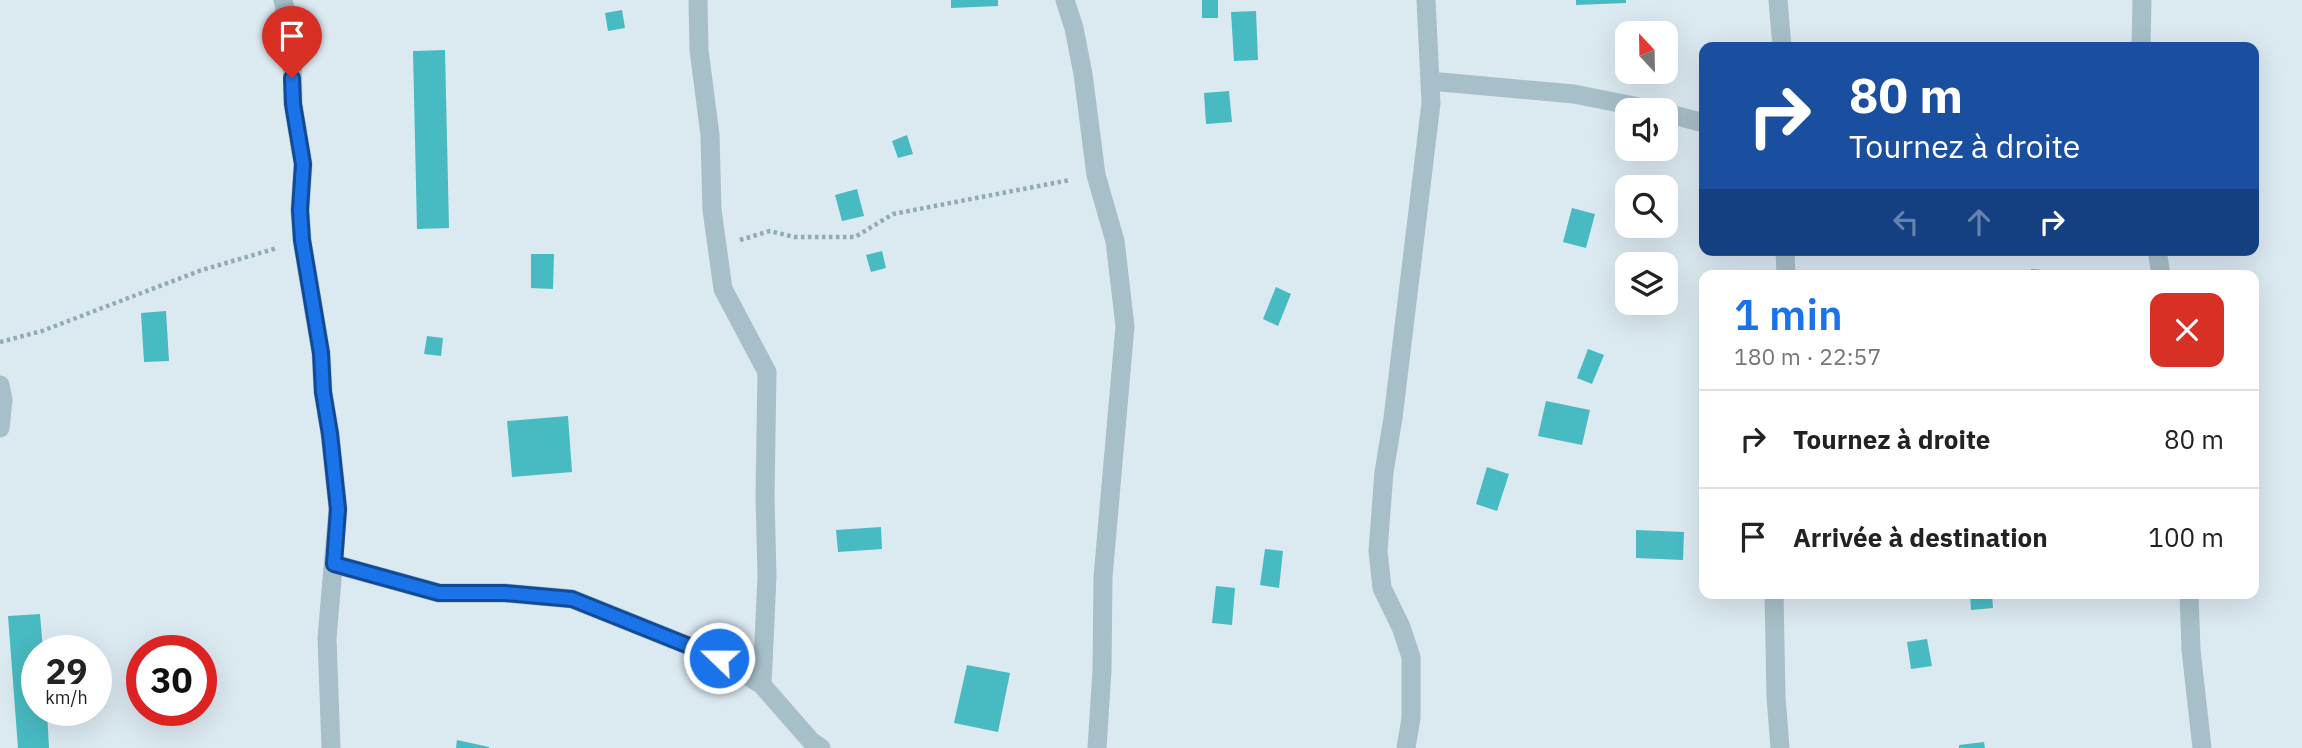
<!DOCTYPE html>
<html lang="fr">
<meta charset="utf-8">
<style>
:root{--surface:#fff;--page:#f6f6f6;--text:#222;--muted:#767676;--line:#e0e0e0;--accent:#1a73e8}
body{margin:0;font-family:"IBM Plex Sans",sans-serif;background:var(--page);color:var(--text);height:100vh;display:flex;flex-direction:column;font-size:26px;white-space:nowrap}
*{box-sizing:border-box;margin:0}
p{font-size:23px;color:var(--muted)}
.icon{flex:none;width:38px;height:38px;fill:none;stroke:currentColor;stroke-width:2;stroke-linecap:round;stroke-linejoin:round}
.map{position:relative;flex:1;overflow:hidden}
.sheet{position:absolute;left:1699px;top:270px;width:560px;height:329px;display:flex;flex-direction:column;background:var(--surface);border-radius:14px;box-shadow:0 7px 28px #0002}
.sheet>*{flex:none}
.top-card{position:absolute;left:1699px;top:42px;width:560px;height:214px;border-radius:14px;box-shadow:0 7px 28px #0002;background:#1a4fa0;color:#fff;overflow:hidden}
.needle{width:46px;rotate:338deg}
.buttons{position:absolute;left:1615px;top:21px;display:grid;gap:14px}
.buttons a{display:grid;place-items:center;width:63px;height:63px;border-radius:14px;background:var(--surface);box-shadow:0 7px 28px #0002;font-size:35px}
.speed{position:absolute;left:21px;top:635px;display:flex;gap:14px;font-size:35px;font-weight:700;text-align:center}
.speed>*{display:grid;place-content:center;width:91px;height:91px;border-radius:50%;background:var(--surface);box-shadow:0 7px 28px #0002;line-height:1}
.speed small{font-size:18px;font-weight:400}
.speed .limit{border:10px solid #d22;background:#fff;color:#111}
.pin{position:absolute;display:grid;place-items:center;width:60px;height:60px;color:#fff;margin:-72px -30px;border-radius:50% 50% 50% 0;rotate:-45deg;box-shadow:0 0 7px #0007}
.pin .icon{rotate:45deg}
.me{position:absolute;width:77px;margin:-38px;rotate:292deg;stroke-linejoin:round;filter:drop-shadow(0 0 5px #0008)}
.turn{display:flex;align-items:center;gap:24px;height:147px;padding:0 35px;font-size:32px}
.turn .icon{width:91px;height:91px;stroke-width:2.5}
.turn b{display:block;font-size:49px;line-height:60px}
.lanes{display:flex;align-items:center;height:66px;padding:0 35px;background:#0003;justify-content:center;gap:35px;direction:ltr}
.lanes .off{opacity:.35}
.round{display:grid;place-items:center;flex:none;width:74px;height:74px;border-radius:14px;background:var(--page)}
.overview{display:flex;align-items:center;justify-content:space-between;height:119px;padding:0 35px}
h1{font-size:42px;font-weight:600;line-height:52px;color:var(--accent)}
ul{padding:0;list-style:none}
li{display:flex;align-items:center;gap:21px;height:98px;padding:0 35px;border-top:2px solid var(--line)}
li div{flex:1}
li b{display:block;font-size:26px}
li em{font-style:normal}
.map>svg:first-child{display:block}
</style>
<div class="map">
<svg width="2302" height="748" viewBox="0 0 2302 748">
<rect width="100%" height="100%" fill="#dbe9f1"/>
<path fill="#48bac2" d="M951,0H998V6L951,8Z
M1202,0H1218V18H1202Z
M1576,0H1626V3L1576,5Z
M622,10L625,28L608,31L605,13Z
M1256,11L1258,60L1234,61L1231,12Z
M445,50L449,228L417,229L413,51Z
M1229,91L1232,122L1206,124L1204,93Z
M907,135L913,154L898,158L892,141Z
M857,189L864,216L842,221L835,195Z
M1572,208L1595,214L1586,248L1563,242Z
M882,251L886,268L871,272L866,255Z
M531,254H554L553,289L531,288Z
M2031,269L2072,273V275H2031Z
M1276,287L1291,294L1278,326L1263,319Z
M166,311L169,361L144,362L141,313Z
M427,336L443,338L441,356L424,354Z
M1588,349L1604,355L1592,384L1577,378Z
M1546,401L1590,410L1582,445L1538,436Z
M568,416L572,472L512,477L507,421Z
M1487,467L1509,474L1497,511L1476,504Z
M881,527L882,549L838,552L836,530Z
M1636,530L1684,532L1683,560L1636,558Z
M1265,549L1283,551L1279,588L1260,585Z
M1216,586L1235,588L1232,625L1212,623Z
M1970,593H1992L1993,608L1971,610Z
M40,614L43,651H37V710H47L49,748H18L8,616Z
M1927,639L1932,666L1911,669L1907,642Z
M967,665L1010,673L998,732L954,723Z
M457,740L489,747V748H456Z
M1984,742L1985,748H1959V745Z"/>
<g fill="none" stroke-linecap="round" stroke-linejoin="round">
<path stroke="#91abb4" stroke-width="4.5" stroke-dasharray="3.5 3.5" stroke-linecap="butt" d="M740,240L770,231L794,237H855L893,214L1070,180
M0,342L42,331L199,271L277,248"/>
<path stroke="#a7bfc8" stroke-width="19" d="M283,0L292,38L293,104L303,164L300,210L302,240L321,353L323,392L330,434L338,509L327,638L331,748
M698,0L699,50L710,135L712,210L723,289L767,372L765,496L767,576L762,685
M1065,0L1074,28L1083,74L1096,175L1115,241L1125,326L1103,577L1102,670L1097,748
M1778,0L1782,47
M2141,47L2142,0
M1430,81L1574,94L1654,110
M1666,113L1704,123
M1785,250L1786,275
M2157,250L2161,275
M0,385L3,400L0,428
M334,564L439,593H505L572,599L719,658L762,685L811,741L821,748
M1774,593L1776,697L1780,748
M2189,593L2191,650L2202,748
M1406,748L1411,718V657L1401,627L1382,588L1378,551L1384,472L1393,418L1431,103L1426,0"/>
</g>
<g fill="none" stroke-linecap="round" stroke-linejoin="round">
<defs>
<path id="route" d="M292,78L293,104L303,164L300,210L302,240L321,353L323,392L330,434L338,509L334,564L439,593H505L572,599L719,658"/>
</defs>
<use href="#route" stroke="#114b97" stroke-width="18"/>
<use href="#route" stroke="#1a73e8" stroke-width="12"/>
</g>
</svg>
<div class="buttons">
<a><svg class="needle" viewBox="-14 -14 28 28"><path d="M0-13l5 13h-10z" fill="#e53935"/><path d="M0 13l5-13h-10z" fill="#767676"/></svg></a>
<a><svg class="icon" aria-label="sound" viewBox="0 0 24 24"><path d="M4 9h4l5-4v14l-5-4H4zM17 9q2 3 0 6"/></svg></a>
<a><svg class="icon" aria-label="search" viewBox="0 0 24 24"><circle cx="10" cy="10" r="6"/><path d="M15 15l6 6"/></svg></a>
<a><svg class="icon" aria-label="layers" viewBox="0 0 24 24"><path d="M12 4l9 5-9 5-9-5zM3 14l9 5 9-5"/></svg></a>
</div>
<div class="speed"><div>29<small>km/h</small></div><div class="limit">30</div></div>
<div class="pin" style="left:292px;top:78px;background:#d93025"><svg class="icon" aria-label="arrive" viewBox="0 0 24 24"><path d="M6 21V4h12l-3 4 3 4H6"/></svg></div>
<svg class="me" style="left:719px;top:658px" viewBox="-20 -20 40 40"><circle r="17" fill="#1a73e8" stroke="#fff" stroke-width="3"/><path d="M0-11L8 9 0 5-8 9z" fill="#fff"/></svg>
<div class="top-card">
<div class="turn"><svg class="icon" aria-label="right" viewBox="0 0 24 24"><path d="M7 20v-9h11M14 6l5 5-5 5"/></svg><div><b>80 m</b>Tournez à droite</div></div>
<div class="lanes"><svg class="icon off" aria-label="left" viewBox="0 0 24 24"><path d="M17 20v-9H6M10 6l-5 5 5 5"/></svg><svg class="icon off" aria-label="ahead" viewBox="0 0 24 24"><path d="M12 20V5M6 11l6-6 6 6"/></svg><svg class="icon" aria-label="right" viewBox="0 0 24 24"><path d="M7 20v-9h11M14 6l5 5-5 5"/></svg></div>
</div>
<section class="sheet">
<div class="overview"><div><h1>1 min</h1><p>180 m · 22:57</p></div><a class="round" style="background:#d93025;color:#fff"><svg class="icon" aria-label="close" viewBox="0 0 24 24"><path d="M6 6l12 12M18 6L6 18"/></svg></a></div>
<ul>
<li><svg class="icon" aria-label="right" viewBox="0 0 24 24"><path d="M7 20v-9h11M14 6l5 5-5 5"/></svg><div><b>Tournez à droite</b></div><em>80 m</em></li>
<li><svg class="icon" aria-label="arrive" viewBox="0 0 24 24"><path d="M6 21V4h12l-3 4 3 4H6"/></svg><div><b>Arrivée à destination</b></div><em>100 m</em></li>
</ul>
</section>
</div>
